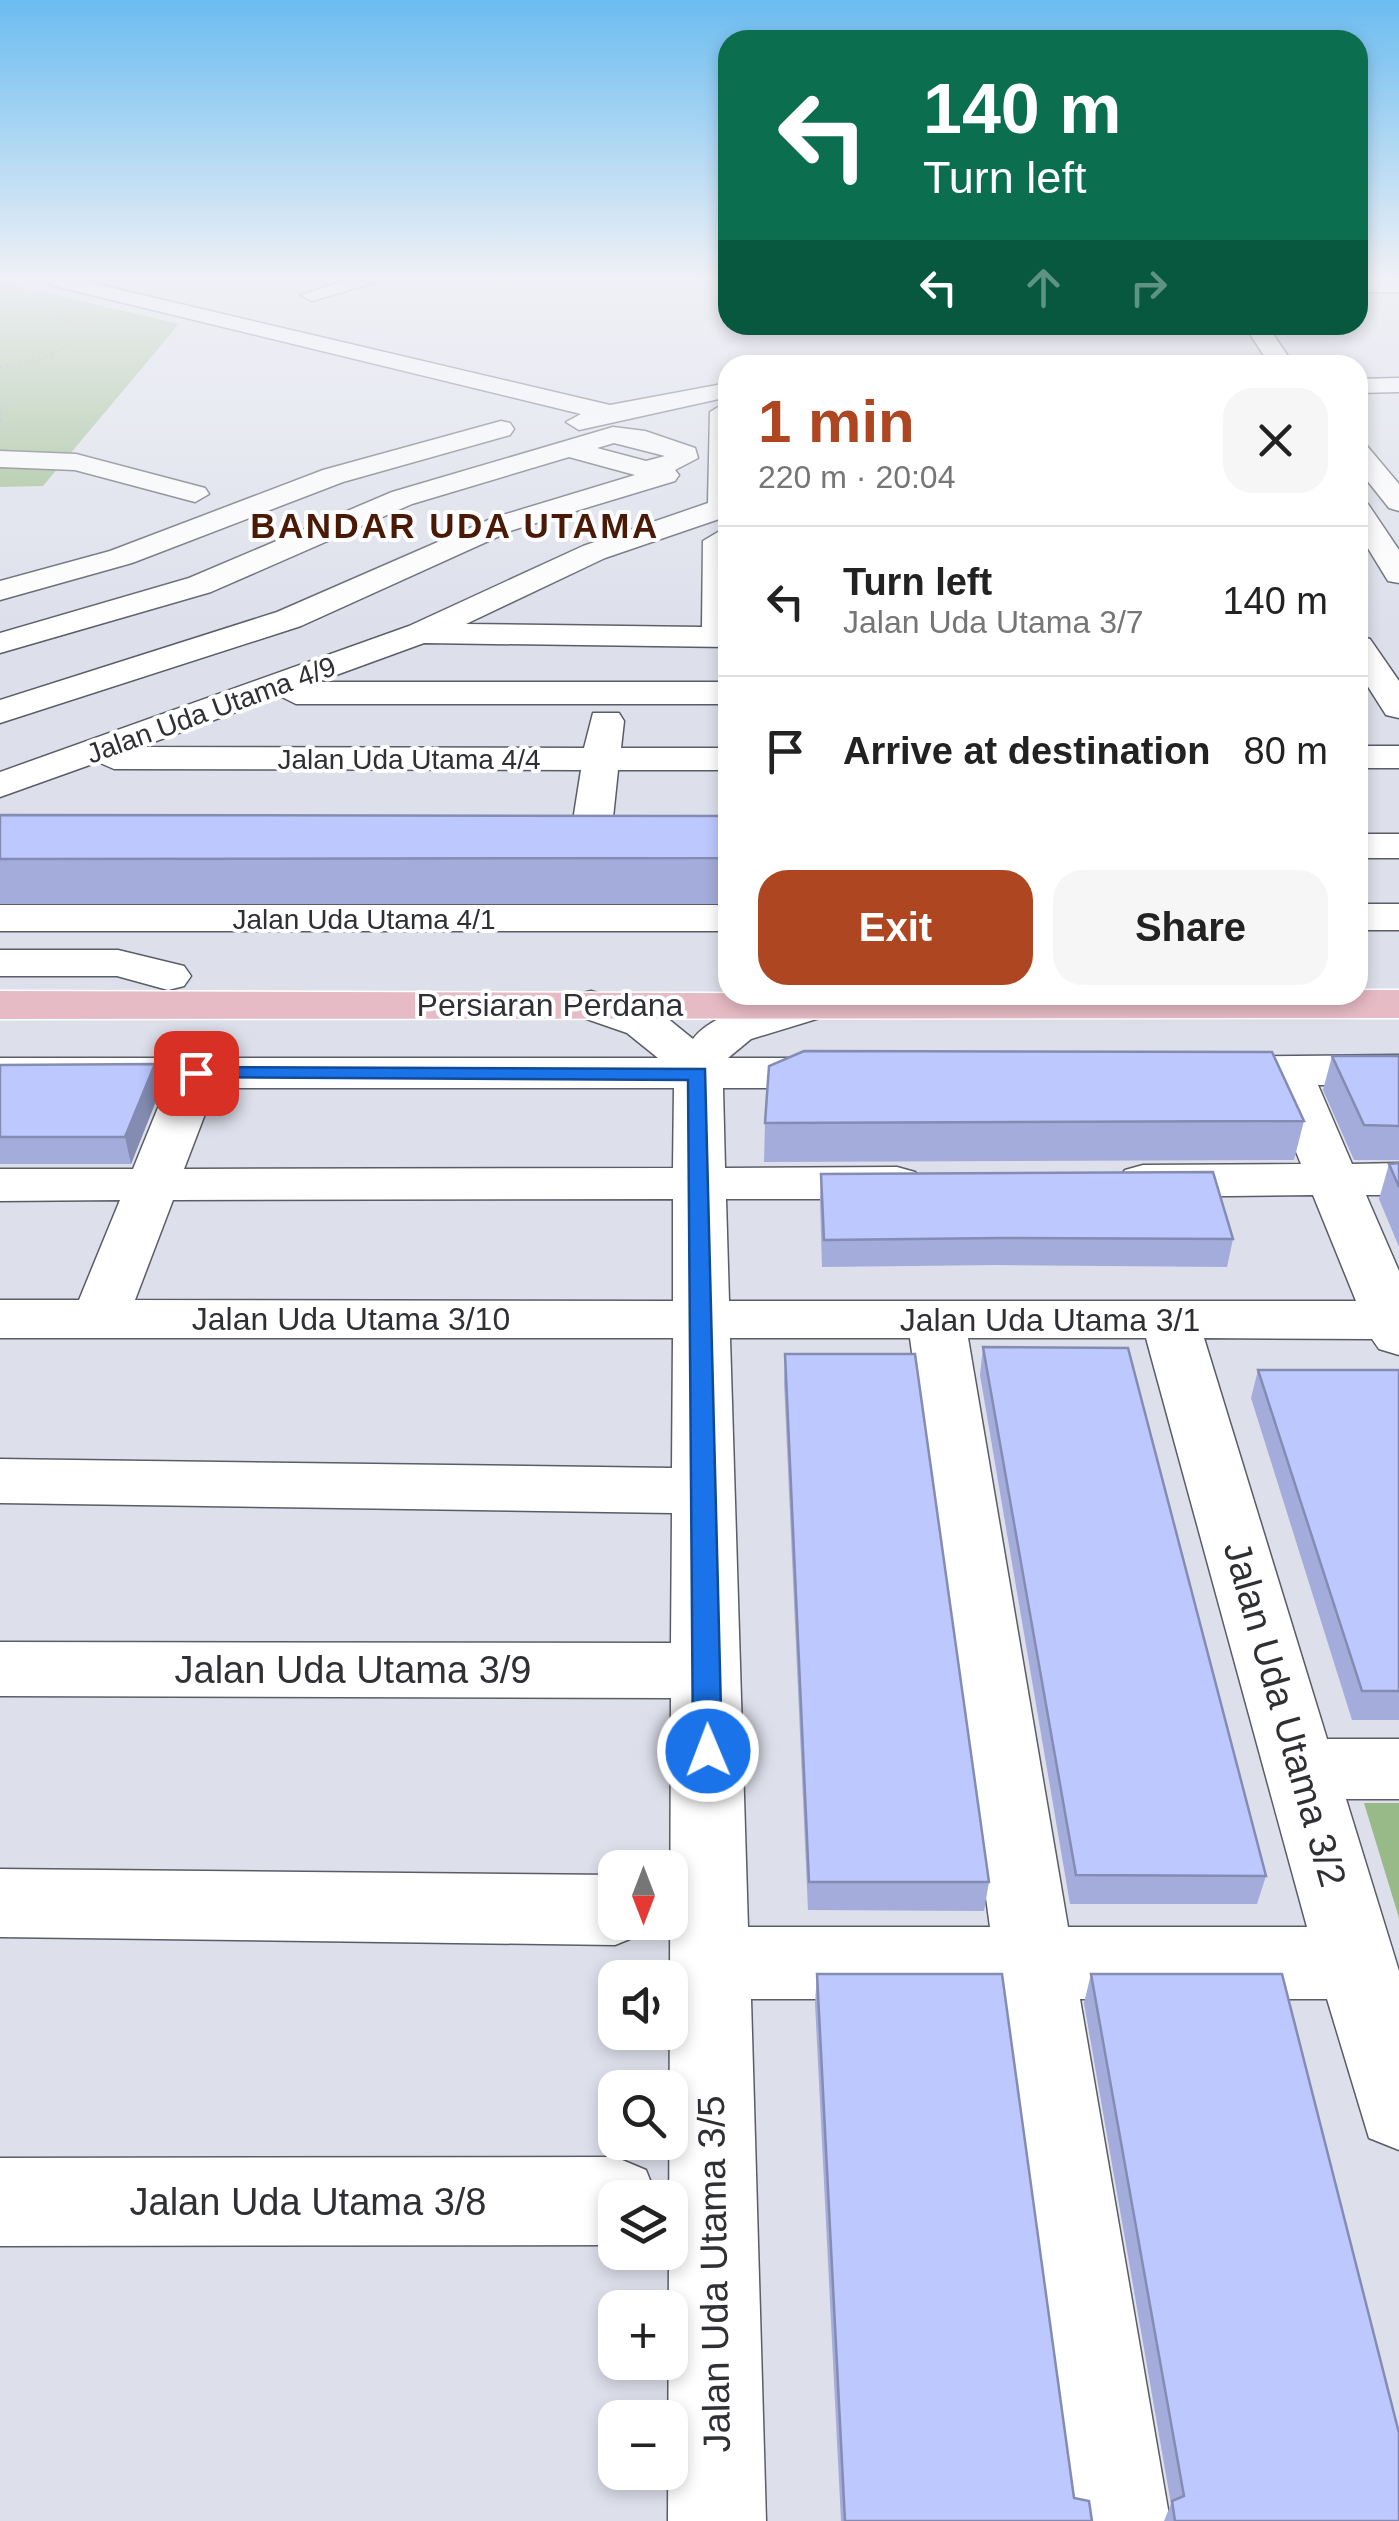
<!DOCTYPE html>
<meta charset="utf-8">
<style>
:root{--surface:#fff;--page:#f6f6f6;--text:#222;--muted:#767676;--line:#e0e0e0;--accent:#ae4721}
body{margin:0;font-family:Helvetica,sans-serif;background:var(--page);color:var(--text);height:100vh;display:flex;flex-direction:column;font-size:38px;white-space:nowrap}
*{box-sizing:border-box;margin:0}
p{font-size:32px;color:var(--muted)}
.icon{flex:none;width:55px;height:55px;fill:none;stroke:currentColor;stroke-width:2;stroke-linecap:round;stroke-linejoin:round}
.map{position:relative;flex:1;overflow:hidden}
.panel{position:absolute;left:718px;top:355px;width:650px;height:650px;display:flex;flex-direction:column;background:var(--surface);border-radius:30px;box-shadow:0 5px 15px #0003}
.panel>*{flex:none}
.hud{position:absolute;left:718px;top:30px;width:650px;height:305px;border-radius:30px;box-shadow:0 5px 15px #0003;background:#0b6e4f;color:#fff;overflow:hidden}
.needle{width:65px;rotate:180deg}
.controls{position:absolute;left:598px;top:1850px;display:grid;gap:20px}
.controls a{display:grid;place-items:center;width:90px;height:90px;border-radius:20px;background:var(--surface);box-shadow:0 5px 15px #0003;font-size:50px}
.pin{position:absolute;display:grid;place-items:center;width:85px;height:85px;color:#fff;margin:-42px;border-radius:20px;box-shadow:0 5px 15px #0006}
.me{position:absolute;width:110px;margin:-55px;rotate:359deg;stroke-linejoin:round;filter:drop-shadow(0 0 8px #0008)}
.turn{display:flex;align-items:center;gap:35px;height:210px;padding:0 40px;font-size:45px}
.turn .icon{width:130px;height:130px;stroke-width:2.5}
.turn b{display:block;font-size:70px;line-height:85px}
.lanes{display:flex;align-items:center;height:95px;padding:0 40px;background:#0003;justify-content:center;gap:50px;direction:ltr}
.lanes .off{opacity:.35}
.round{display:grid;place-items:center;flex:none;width:105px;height:105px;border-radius:30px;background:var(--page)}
.summary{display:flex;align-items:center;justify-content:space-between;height:170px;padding:0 40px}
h1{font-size:60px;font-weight:800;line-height:75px;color:var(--accent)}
.cta{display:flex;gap:20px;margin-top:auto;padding:20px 40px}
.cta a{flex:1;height:115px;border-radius:30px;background:var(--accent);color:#fff;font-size:40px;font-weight:800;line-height:115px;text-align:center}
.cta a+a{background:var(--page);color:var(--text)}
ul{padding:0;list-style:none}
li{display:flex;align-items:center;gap:30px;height:150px;padding:0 40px;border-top:2px solid var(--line)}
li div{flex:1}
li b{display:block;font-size:38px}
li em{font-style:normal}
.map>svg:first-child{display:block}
</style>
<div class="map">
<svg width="1399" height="2521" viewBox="0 0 1399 2521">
<rect width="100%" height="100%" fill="#dddfeb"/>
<path fill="#98ba88" d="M0,282L179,324L43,486L0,487Z
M1364,1803H1399V1918Z"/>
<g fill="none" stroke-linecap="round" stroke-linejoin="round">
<defs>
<path id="minor" d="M43,280H79L610,405L728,383V397L579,430L566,422L581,414L46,284Z
M348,280H383L312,301L301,295Z
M1358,280H1399V292H1358Z
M1244,325H1267L1294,365H1270Z
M1399,378V392L1358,393V379Z
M728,401V516L605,558L466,624L702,627L703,541L718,532L728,534V647L424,643L317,682H728V704H296L280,696L140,747L584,748L593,713H619L624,721L621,748H728V770H618L612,827L606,835L592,839L578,835L572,827L581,770L114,769L98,762L0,797V772L409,626L583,546L708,503L710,412Z
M501,421L510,423L514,429L510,435L343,482L132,563L0,600V581L110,551L323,470Z
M613,427L645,431L695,448L698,458L675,470L679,475L675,481L513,530L301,626L0,723V700L277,612L493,518L635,475L569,457L412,504L211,592L0,653V633L189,578L392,492ZM614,443L665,456L646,461L597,448Z
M1358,444L1367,446L1399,484V511L1389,508L1358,469Z
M0,451L76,454L205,488L209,494L195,502L75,470L0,467Z
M1358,501L1368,504L1399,550V583L1388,581L1358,532Z
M1358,636L1370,639L1399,681V718L1386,715L1358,671Z
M1358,746H1399V768H1358Z
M1358,834H1399V858H1358Z
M1358,904H1399V930H1358Z
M0,905H728V931H0Z
M0,950H118L184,966L191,976L184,986L168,990L117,976H0Z
M591,991L661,1013L693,1039C716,1007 796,995 834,995L840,1004L833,1014L751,1039L728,1058H842L859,1063L866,1073L859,1083L842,1088H723L725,1168L897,1167L915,1172L923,1183L915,1194L897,1199H726L729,1301H1356L1313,1195L1143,1197L1125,1192L1117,1181L1125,1170L1143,1165L1301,1164L1269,1086L1191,1082L1184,1072L1191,1062L1208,1057L1399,1055V1085H1318L1352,1164L1399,1163V1195H1366L1399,1271V1355L1379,1349L1372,1339L1204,1338L1327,1739H1399V1799H1346L1399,1971V2150L1369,2138L1327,1999H1080L1170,2521H1070L1000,1999H751L766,2521H668L671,1698L0,1696V1642L671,1643L672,1513L0,1503V1459L672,1468L673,1338H0V1300H79L120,1200L0,1201V1169H133L166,1088H0V1058H658L627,1033L575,1015L568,1005L575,995ZM215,1088H674L673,1168L184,1169ZM673,1199V1301L135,1300L173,1200ZM730,1338H910L990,1927H748ZM968,1338H1146L1307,1927H1068Z
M0,1869L615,1875V1922H648L642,1934L615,1945L0,1937Z
M615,2157L646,2170L657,2198H615V2245L0,2246V2158Z"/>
<path id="major" d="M1358,990H1399V1018L0,1019V991L1358,995Z"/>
</defs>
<use href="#minor" stroke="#5a5d66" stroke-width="3"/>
<use href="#major" stroke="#fff" stroke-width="3"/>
<path stroke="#9b9da6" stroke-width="2.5" stroke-dasharray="2.5 4" stroke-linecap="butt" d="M0,286L28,294
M0,367C31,361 66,357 84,328L53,313
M0,406V423"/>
<use href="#minor" fill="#fff" fill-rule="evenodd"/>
<use href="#major" fill="#e7bbc5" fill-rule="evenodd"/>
</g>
<path fill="#a3acdb" d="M0,815L728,816V904H0Z
M1332,1056H1399V1160H1354L1323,1090Z
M155,1064L160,1091L131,1164H0V1065Z
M1304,1121L1294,1160L764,1162L765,1123Z
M1399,1163V1247L1379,1199L1389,1164Z
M821,1174L1233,1239L1227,1267L998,1265L822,1267L820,1201Z
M983,1347L1266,1876L1257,1904H1070L980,1375Z
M785,1354L989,1882L984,1911L808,1910L784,1382Z
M1258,1370H1399V1720H1352L1251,1398Z
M817,1974L1074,2498L1092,2521H841L815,2003Z
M1091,1974L1399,2521H1164L1171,2504L1084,2003Z"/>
<path fill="#848cb2" d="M155,1064L160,1091L131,1164L125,1137Z"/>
<path fill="#bdc8ff" stroke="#848cb2" stroke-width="2.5" d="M0,815L728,816V858L0,859Z
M804,1051L1272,1052L1304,1121L765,1123L769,1066Z
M1332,1056H1399V1126L1364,1125Z
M155,1064L125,1137H0V1065Z
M1399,1163V1187L1389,1164Z
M1213,1172L1233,1239L1001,1238L824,1240L821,1174Z
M983,1347L1128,1348L1266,1876L1076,1875Z
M785,1354H915L989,1882H809Z
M1258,1370H1399V1691H1362Z
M817,1974H1002L1074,2498L1089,2501L1092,2521H845Z
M1091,1974H1282L1399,2433V2521H1175L1172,2501L1184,2496Z"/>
<linearGradient id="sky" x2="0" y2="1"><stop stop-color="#6bbcf0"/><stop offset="0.44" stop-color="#f0f1f6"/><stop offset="1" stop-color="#f0f1f6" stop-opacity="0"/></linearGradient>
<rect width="1399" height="633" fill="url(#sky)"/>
<path fill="#1a73e8" stroke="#114b97" stroke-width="2.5" d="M196,1067L705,1069L722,1751L718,1760L708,1764L697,1760L693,1751L688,1080L189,1077L186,1073Z"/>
<g text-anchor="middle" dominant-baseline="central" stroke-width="8" stroke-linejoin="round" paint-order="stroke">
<g font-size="28" fill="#2f3034" stroke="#fff">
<text transform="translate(211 710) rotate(-20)">Jalan Uda Utama 4/9</text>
<text x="409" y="759">Jalan Uda Utama 4/4</text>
<text x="364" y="919">Jalan Uda Utama 4/1</text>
</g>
<g font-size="32" fill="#2f3034" stroke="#fff">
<text x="550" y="1005">Persiaran Perdana</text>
<text x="351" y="1319">Jalan Uda Utama 3/10</text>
<text x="1050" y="1320">Jalan Uda Utama 3/1</text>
</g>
<g font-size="35" font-weight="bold" letter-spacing="2.5" fill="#4b1a07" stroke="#fff">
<text x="455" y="525">BANDAR UDA UTAMA</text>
</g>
<g font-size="38" fill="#2f3034" stroke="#fff">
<text x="353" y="1670">Jalan Uda Utama 3/9</text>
<text transform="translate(1285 1714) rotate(74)">Jalan Uda Utama 3/2</text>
<text x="308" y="2202">Jalan Uda Utama 3/8</text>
<text transform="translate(714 2274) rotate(-91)">Jalan Uda Utama 3/5</text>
</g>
</g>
</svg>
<div class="controls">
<a><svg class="needle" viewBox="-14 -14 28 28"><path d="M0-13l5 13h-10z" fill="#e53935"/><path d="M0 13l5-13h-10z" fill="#767676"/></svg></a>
<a><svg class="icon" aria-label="sound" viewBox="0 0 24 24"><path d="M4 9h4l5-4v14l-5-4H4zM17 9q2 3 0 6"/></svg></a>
<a><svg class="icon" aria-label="search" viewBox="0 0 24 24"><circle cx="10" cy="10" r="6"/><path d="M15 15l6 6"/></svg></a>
<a><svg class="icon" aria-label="layers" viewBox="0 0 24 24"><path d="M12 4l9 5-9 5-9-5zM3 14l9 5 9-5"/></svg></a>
<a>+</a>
<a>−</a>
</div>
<div class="pin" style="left:196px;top:1073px;background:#d93025"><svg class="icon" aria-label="arrive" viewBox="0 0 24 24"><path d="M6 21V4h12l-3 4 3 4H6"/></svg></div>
<svg class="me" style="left:708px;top:1751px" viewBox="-20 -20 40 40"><circle r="17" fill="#1a73e8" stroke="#fff" stroke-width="3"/><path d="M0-11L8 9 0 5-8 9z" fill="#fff"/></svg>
<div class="hud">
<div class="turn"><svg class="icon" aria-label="left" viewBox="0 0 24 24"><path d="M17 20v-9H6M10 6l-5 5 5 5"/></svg><div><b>140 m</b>Turn left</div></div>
<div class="lanes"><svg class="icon" aria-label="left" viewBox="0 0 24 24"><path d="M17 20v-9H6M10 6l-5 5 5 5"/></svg><svg class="icon off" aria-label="ahead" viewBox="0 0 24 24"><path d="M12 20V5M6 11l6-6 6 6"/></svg><svg class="icon off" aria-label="right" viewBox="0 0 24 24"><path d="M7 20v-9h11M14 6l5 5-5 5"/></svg></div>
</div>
<section class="panel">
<div class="summary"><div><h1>1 min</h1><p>220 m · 20:04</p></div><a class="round"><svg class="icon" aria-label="close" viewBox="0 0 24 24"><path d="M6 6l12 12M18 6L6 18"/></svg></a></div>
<ul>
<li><svg class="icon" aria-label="left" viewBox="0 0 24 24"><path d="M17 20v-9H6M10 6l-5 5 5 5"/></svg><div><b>Turn left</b><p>Jalan Uda Utama 3/7</p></div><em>140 m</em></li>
<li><svg class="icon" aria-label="arrive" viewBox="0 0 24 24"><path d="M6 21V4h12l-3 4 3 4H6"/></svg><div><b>Arrive at destination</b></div><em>80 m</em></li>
</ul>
<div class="cta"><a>Exit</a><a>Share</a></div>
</section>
</div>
